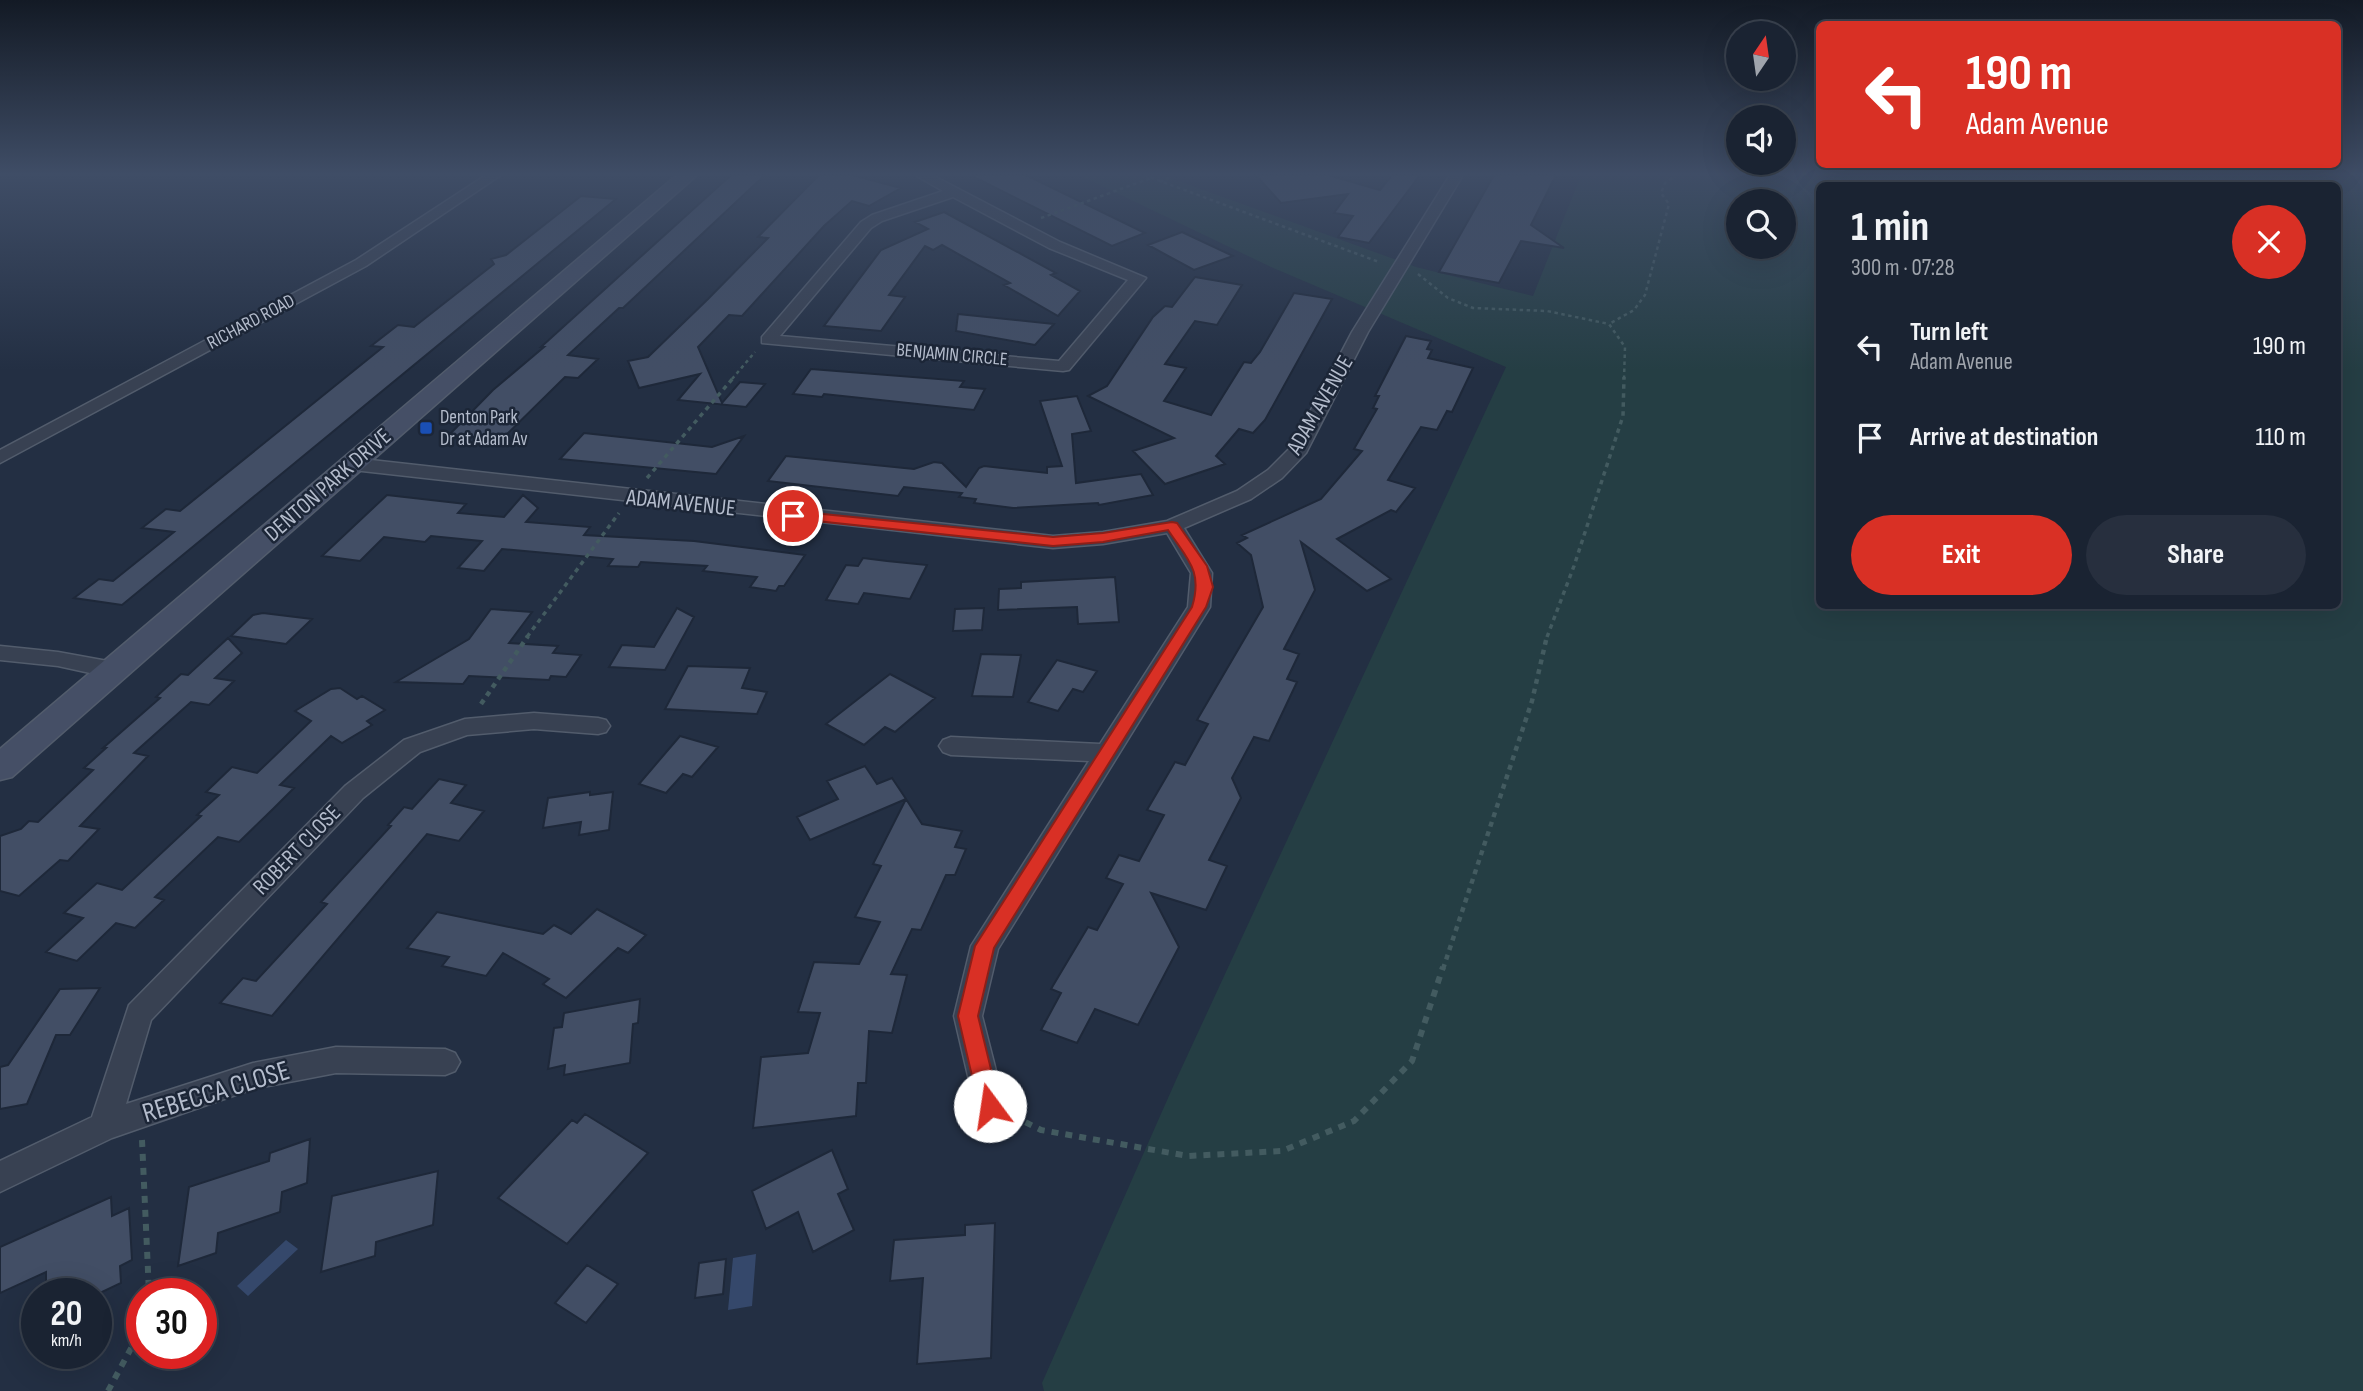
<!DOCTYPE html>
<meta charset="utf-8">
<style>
:root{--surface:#1a2332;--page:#272f3e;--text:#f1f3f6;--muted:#9fa4ac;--line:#38404d;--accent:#d93025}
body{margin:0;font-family:"Sofia Sans Condensed",sans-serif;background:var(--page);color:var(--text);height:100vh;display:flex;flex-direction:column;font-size:26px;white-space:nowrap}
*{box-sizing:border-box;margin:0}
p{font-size:23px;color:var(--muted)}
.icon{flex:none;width:38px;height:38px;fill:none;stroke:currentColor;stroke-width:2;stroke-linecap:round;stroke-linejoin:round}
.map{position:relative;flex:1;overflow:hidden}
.side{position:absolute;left:1816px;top:182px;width:525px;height:427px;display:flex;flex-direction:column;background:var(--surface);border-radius:10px;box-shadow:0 7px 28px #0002,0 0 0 2px var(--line)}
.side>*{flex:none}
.guide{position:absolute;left:1816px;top:21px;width:525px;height:147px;border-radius:10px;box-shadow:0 7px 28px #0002,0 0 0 2px var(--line);background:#d93025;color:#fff;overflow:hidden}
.needle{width:46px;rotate:13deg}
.controls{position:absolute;left:1726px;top:21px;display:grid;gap:14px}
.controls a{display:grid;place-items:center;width:70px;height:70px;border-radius:50%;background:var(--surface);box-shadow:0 7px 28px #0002,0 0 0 2px var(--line);font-size:35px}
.speed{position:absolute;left:21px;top:1278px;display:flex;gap:14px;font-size:35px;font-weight:700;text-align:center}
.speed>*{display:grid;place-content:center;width:91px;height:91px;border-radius:50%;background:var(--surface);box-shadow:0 7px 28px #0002,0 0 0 2px var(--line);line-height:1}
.speed small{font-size:18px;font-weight:400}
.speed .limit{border:10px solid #d22;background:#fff;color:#111}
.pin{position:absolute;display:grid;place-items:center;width:60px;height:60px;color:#fff;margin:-30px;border:4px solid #fff;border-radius:50%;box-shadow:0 2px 7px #0007}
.me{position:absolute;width:77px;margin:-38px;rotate:346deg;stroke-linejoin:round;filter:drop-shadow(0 0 5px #0008)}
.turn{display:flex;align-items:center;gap:24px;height:147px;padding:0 35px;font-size:32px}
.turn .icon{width:91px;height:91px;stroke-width:2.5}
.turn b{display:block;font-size:49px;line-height:60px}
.round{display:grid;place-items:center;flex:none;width:74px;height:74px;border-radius:37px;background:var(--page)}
.head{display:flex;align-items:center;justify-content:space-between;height:119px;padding:0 35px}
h1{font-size:42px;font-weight:700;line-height:52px}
.action{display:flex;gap:14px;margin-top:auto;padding:14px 35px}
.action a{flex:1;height:80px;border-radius:42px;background:var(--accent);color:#fff;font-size:28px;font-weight:700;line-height:80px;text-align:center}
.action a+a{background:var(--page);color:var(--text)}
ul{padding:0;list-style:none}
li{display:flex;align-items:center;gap:21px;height:91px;padding:0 35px}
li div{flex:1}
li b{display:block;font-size:26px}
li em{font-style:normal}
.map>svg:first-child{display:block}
</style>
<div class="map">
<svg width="2363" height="1391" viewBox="0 0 2363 1391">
<rect width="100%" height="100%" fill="#232f43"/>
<path fill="#253e44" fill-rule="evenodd" d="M1079,175H1162L1416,267L1533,296L1581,175H2363V1391H1044L1042,1383L1176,1080L1506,367L1271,267ZM1820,186H2338V606H1820ZM1738,201H1783V247H1738Z"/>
<path fill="#35486b" d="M286,1240L298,1249L248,1296L237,1286Z
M756,1254L752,1306L728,1310L733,1258Z"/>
<path fill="#424e65" stroke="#1e2839" stroke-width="2" d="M731,175H765L623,308H619L568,355L598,359L578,378L565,377L502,439L449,435L493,390L544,347H541Z
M819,175H852L901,188L869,206L852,201L824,226L742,316L729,315L698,347L722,403L740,382L765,384L746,407L678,400L700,374L639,388L628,361L648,357L708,299L768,238L758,237Z
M970,175H1026L1145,233L1112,246Z
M1256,175H1328L1380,190L1392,175H1420L1369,243L1338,237L1353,216L1334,213L1348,194L1281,203Z
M1494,175H1556L1531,225L1564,248L1521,241L1499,283L1439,272Z
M581,196L616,199L122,605L74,598L99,579L113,581L174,532L142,528L166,509L180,511L383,347L371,346L398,325L414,327L494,264L491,259L506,255Z
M944,212L1056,273L1051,275L1080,291L1058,316L1004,285L1010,283L942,245L933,250L925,246L889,295L905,297L881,331L824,326L881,250L928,229L915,222Z
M1182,232L1233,256L1194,270L1148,245Z
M1195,277L1242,285L1217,325L1195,321L1165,364L1186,368L1164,401L1211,415L1244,362L1251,363L1260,352L1294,293L1332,299L1265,420L1253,433L1239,429L1216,456L1225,464L1165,484L1133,451L1174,438L1088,396L1107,386L1153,317L1165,306L1172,307Z
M958,314L1054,324L1035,345L956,331Z
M1406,336L1431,341L1427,349L1432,350L1428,358L1473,368L1452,412L1447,411L1437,430L1421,427L1388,480L1415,488L1396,512L1391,510L1337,539L1391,579L1367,591L1301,542L1315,590L1284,649L1299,654L1287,679L1297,682L1269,741L1254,737L1232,778L1241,798L1209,860L1227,866L1206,910L1151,893L1179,947L1138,1025L1095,1009L1077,1043L1041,1030L1061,993L1051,989L1088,927L1097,930L1123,884L1106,878L1119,855L1139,861L1164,815L1147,810L1175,762L1185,765L1208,724L1197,720L1263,607L1251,555L1237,543L1247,538L1242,535L1321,499L1362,451L1354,449L1377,409L1373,408L1379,396H1375Z
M811,369L964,381L960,387L985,389L974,410L824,394L822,397L793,394Z
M1077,396L1091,431L1072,434L1076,483L1141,474L1153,495L1099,505L1098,503L1013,508L974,503L976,499L959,497L962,493L904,487L898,496L768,481L786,456L914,469L934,462L942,463L966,487L979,468L984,466L1047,473V467L1062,466L1040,401Z
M584,433L712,447L744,436L716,474L560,459Z
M387,495L466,504L458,513L504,517L523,495L538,508L526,522L590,527L584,535L694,541L805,555L784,586H779L776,591L750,587L757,577L703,571L707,566L641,562L638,567L608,566L613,559L502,549L484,571L458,568L482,541L431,536L425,542L384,537L360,561L322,556Z
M863,558L887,561L927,565L910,599L864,593L858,604L826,600L846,565L858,566Z
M1115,577L1119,622L1078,624L1077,607L998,610L999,589L1021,588V582Z
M677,608L694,617L665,670L609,667L622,645L654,647Z
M984,608L982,630L953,631L955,609Z
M491,609L532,612L509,643L558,646L553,653L581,655L566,677L551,676L549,680L469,676L463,684L396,682L469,639Z
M263,613L312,619L286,644L231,636L253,615Z
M228,638L242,653L215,678L234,681L209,705L191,702L134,753L148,756L80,826L99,829L68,861L60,860L19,896L0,891V836L21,829L29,821L38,822L93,770L84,768L106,748H103L160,698L156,697L181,674L188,675Z
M981,654L1021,655L1013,697L972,696Z
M1057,660L1097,671L1083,692L1073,689L1058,711L1028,702Z
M688,666L750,668L742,688L767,692L757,714L665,709Z
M890,674L935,698L895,732L885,727L864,745L826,724Z
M340,688L357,699L362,696L385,710L367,721L372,725L342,743L331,736L280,785L294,788L274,808L239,842L218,837L155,897L164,900L135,928L116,923L77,961L46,952L83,918L64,913L97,883L122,890L201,816L197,815L219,795L206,792L232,767L257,773L311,721L295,711L331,689Z
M680,736L718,747L692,777L683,774L666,793L639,784Z
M865,766L877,784L892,778L906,799L810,840L797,817L838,799L827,781Z
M439,779L466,785L451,803L484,811L459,841L427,834L272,1016L220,1003L243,978L256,981L327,904L321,902L391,826L388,825L404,807L412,809Z
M590,792V795L613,792L609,830L579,835L581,822L543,828L548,798Z
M906,799L922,824L962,831L955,847L966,849L955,875H946L921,930L912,929L891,974L907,975L892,1033L869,1031L866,1083H858L856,1116L753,1128L761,1057L808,1053L820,1013L798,1012L814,962L859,964L880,922L855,917L881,866L873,864Z
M597,909L646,935L628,953L618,948L566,998L543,984L549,979L503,953L486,976L442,966L449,957L407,948L437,912L543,934L554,925L571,934Z
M100,988L70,1035H56L27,1104L0,1109V1067L8,1065L60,989Z
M640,999L638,1023L633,1024L630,1063L564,1075L565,1065L548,1069L554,1028L562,1027L564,1013Z
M585,1114L648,1153L567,1244L498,1198L572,1120L577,1123Z
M310,1139L307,1183L282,1192L280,1212L218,1233L216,1253L178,1266L189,1187L269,1161L270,1153Z
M832,1150L848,1189L838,1194L854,1230L813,1252L798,1212L766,1229L752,1191Z
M438,1171L433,1225L376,1242L375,1256L321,1272L332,1196Z
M111,1197L112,1216L129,1208L132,1260L120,1266L121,1283L100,1293H46V1272L0,1293V1247Z
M995,1223L991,1358L917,1364L923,1278L890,1281L894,1240L965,1235V1225Z
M726,1259L723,1294L695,1298L699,1263Z
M587,1265L618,1284L586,1323L555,1303Z"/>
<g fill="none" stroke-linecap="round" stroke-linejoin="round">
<defs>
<path id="street" d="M486,175H501L366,266L0,463V450L356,260Z
M915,175H932L1060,242L1146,278L1069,370L1063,371L762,343V337L861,222L872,215L943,191ZM953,197L1049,248L1128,280L1059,361L780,336L871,228L882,221Z
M1450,175H1463L1368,332L1306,453L1282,478L1251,499L1184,528L1212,573L1210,607L998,949L982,1016L1005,1106L1001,1116L990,1120L979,1116L975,1106L954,1016L971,946L1089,761L951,755L943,752L939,746L943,740L951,737L1100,744L1188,607L1191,573L1167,533L1103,544L1053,548L353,470L344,464L353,458L1053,536L1103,532L1167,521L1237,491L1268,470L1292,446L1352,332Z
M0,646L58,652L113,662L121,665L124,670L121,675L113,678L58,666L0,660Z
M534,713L598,718L606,720L610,726L606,732L598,734L534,729L467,735L420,752L363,798L151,1020L126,1104L253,1063L336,1047L445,1049L455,1053L460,1062L455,1071L445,1075L336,1073L253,1089L112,1138L0,1192V1161L92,1117L129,1005L345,786L404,740L465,719Z"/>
<path id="secondary" d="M677,175H697L12,777L0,780V749Z"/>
</defs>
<use href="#street" stroke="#525c6c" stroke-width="3"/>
<use href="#secondary" stroke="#525c6c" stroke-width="3"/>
<path stroke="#435b60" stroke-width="2.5" stroke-dasharray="3.5 3.5" stroke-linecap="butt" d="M1144,175L1379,262
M1160,182L1174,175
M1041,218L1151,178
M1418,274L1448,298L1473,308L1547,311L1609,324
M732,379L755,352
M1624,379L1625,347L1609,324L1634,310L1645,295L1669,204L1661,193L1665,183L1676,175"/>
<path stroke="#435b60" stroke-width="3.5" stroke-dasharray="4.5 4.5" stroke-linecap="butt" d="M647,478L734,377
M527,637L619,513
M1547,637L1574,566L1623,416L1624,377"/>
<path stroke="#435b60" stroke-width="4.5" stroke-dasharray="5 5" stroke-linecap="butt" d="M481,704L528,636
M1443,969L1532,701L1547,636"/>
<path stroke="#435b60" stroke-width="6" stroke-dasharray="7 7" stroke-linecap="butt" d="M1013,1116L1041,1130L1188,1156L1282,1151L1354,1121L1412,1061L1443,967
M142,1140L149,1293
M108,1391L142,1328"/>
<use href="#street" fill="#384152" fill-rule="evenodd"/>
<use href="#secondary" fill="#454f66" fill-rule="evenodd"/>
</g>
<linearGradient id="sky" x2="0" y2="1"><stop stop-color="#131a25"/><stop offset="0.47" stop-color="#3f4d66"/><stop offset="1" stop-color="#3f4d66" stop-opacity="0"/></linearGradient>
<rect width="2363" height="370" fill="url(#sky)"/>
<path fill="#d93025" stroke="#8d1f18" stroke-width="2" d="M793,511L1053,537L1103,533L1172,522L1177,523L1207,566L1213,587L1206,607L994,948L978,1016L1000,1106L997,1113L990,1115L982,1113L979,1106L958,1016L975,946L1192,607C1203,571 1188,560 1168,530L1103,542L1053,546L788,518V513Z"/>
<rect fill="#1a4fb4" stroke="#1c2637" stroke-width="2.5" x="419" y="421" width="14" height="14" rx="3.5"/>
<g text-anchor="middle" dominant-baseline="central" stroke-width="5" stroke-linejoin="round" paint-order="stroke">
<g font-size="19" fill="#b4bccc" stroke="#1c2637">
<text transform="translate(251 322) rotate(-28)">RICHARD ROAD</text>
<text transform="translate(952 355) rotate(5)">BENJAMIN CIRCLE</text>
</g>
<g font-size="19" fill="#b4bccc" stroke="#1c2637" text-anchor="start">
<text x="440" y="417">Denton Park<tspan x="440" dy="22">Dr at Adam Av</tspan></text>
</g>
<g font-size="23" fill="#b4bccc" stroke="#1c2637">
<text transform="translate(1320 405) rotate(-60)">ADAM AVENUE</text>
<text transform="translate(328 485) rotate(-41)">DENTON PARK DRIVE</text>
<text transform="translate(681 503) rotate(6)">ADAM AVENUE</text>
<text transform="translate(297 850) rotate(-46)">ROBERT CLOSE</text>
</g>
<g font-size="28" fill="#b4bccc" stroke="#1c2637">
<text transform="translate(216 1092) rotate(-17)">REBECCA CLOSE</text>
</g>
</g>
</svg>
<div class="controls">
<a><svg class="needle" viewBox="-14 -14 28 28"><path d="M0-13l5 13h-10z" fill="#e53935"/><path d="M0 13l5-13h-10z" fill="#9fa4ac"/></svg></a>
<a><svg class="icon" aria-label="sound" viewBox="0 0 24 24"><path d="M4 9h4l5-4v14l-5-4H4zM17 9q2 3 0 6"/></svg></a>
<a><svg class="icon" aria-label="search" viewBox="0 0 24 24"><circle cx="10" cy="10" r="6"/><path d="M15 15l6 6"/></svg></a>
</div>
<div class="speed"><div>20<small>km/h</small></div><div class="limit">30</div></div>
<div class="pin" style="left:793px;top:516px;background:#d93025"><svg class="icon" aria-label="arrive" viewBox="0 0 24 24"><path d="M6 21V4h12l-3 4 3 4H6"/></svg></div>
<svg class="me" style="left:990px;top:1106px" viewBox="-20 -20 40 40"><circle r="19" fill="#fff"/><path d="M0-13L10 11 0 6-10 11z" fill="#d93025"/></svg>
<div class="guide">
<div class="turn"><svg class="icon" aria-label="left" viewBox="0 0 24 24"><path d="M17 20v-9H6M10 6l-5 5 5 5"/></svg><div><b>190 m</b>Adam Avenue</div></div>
</div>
<section class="side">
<div class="head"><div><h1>1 min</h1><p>300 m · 07:28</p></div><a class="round" style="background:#d93025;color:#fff"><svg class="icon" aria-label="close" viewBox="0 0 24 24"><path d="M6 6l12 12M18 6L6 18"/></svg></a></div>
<ul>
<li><svg class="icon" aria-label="left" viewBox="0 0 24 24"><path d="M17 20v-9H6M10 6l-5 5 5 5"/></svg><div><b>Turn left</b><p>Adam Avenue</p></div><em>190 m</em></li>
<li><svg class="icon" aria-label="arrive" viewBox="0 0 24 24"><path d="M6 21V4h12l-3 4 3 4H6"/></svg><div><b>Arrive at destination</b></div><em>110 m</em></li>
</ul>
<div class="action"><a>Exit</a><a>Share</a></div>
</section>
</div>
